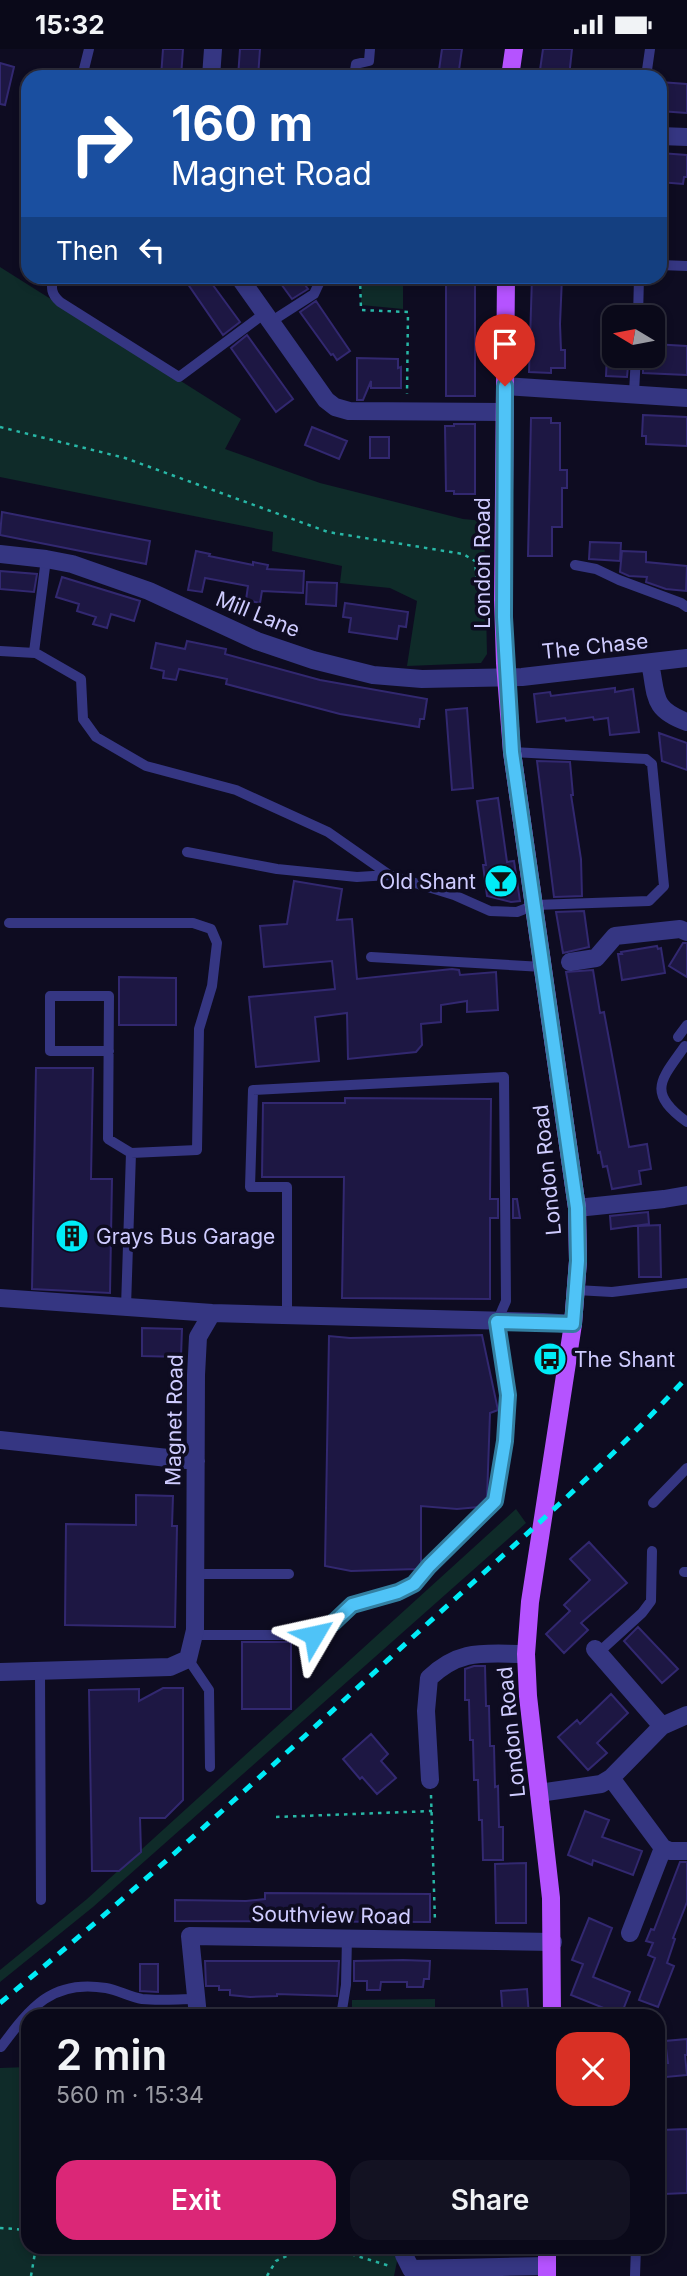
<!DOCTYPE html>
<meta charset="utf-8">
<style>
:root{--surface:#0a0919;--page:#131222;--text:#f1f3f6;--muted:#999aa2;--line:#2a2a38;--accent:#db2777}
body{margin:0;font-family:Inter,sans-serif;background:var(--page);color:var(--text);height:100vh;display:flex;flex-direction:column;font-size:26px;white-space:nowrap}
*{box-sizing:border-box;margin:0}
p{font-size:23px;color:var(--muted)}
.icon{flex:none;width:38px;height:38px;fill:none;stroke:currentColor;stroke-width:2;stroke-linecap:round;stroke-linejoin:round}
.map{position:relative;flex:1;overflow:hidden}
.drawer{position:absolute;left:21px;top:1960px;width:644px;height:245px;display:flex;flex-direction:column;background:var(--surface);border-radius:21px;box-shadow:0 4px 10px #0003,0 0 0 2px var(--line)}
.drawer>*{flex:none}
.top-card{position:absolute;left:21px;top:21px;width:646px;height:214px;border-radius:21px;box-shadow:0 4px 10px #0003,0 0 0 2px var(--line);background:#1a4fa0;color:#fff;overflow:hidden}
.needle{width:46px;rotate:280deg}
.buttons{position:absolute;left:602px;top:256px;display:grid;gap:14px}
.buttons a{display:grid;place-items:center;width:63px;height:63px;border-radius:14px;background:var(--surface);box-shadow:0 4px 10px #0003,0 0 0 2px var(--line);font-size:35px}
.pin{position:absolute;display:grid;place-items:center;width:60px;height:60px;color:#fff;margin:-72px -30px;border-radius:50% 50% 50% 0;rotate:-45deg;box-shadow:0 0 7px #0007}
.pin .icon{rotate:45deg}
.me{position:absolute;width:77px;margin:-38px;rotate:54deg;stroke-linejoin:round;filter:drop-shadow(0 0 5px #0008)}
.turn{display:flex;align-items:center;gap:24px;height:147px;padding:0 35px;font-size:32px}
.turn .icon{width:91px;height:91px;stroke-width:2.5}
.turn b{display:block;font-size:49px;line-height:60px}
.then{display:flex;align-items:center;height:66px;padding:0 35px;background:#0003;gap:14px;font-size:26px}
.round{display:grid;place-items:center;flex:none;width:74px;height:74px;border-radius:21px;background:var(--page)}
.summary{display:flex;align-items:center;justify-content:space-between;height:119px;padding:0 35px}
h1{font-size:42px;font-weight:600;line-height:52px}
.button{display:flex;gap:14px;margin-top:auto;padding:14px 35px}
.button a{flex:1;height:80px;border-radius:21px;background:var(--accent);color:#fff;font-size:28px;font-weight:600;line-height:80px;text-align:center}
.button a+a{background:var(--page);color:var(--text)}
.status{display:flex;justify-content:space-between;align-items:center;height:49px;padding:0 35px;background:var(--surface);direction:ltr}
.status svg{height:19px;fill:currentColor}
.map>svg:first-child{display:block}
</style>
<div class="status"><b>15:32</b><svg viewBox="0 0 49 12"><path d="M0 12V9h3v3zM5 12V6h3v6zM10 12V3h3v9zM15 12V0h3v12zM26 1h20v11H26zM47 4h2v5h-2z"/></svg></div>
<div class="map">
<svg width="687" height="2227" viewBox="0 0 687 2227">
<rect width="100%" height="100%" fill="#0e0c21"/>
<path fill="#0f2b29" d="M0,218L241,370L225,400L320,434L463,470L484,472L487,605L481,614L407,617L417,552L390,539L340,534L342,517L272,502L273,483L0,428Z
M362,228H403V260L361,256Z
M516,1460L526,1474L93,1858L0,1933V1921L87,1850Z
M435,1950V1967H352V1951Z
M28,2018V2198H400L394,2227H0V2019Z"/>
<path fill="#1d1743" stroke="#322870" stroke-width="2" d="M163,0H183L181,28H161Z
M240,0H260L258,28H238Z
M442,0H462L458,28H438Z
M543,0H572L569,28H539Z
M0,14L14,18L5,56L0,55Z
M660,33L687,35V64L660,62Z
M660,104L687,106V128H684L683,135L660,133Z
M183,228H207L240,273L223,286Z
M276,228H299L308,240L292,250Z
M446,228H475V347H446Z
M532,228H562L560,275L561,301H565V319H551V324L529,323Z
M316,252L350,302L337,311L333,305L331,306L300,263Z
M247,286L293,350L276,363L231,299Z
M653,295L687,297V326L643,324V306H653Z
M607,306H629L627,328L606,327Z
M357,309L398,310V319L401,318V339H371V332L363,351H357Z
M643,366L687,368V397L646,395V387H642Z
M531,369H551V374H560V421H567V439H562V478H552V507H528Z
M454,375H475V445H454V442H446L445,377H454Z
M312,378L347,392L339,410L305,396Z
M370,388H389V409H370Z
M2,463L150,492L146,515L0,486Z
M590,493L621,494L620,512L589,510Z
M196,502L210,505L209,507L253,516V513L268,516L267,520L304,522L303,544L262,542L260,554L246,551L248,537L205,529L202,543L188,541Z
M622,502L646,503V513L687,517L686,542L666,540L646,533L647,528L629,527L620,523Z
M0,522L37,525L34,543L0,540Z
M62,528L140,552L134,572L111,565L107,579L93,575L96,568L77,562L79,555L56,548Z
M307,533L337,534L336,557L306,555Z
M345,554L408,563L406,578L399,577L397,590L349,583L351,569L343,568Z
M187,592L226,600L225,605L320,631L427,650L424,670H420L419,678L340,665L226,635L227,630L179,620L176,631L163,629L164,622L151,619L156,594L185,600Z
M615,639V643L633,640L639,683L610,686L608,669L594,671L593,668L566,672L565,669L537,673L534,645L550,643L551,647Z
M467,659L473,739L452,741L446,661Z
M659,684L687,694V721L662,712Z
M537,712L570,713L573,746H571L581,810L582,847L554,848Z
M498,749L507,813L514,812L520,852L511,853L487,847L483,816H486L477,752Z
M294,832L342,840L337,871L352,870L357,930L452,920L459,921L460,926L496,923L498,961L467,963V952L441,956V973L421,975L422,996L416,1003L348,1010L347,964L315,968L319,1012L256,1018L249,948L335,940L332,912L264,918L260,877L287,875Z
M584,862L589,898L563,904L556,863Z
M683,894H687V928L669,917Z
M657,897L658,900L661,899L665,924L622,931L618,905H622L621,903Z
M593,921L600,964L604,963L629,1098L647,1095L651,1120L639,1122L641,1135L612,1140L607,1117L603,1118L600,1103L598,1104L566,923Z
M119,928L176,929V976H119Z
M36,1019H93L91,1130H112L110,1244L32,1240Z
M345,1049L491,1050L490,1150H498V1169H490V1250L342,1249L344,1128H262L263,1054H345Z
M513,1150H517L520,1169H513Z
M648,1163L649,1175L611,1180L610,1167Z
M660,1176L661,1228H639L638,1177Z
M142,1279L182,1280L181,1308L142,1307Z
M482,1286L498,1361L490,1364L487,1449L479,1458L457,1460L421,1457V1515L417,1520L351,1522L325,1517L329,1287L350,1289Z
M136,1446L173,1447L172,1477H177L175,1578L65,1576L66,1475L136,1476Z
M589,1493L627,1534L581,1574L588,1581L564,1604L546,1585L570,1562L564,1556L590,1531L570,1510Z
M638,1578L678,1620L662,1634L624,1592Z
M242,1593H291V1660H242Z
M474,1617H485L486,1657H489L490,1697H494L495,1738L498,1737L499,1778H503V1811H483L482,1771H479L478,1731H474L473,1691H470L469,1651H465V1620Z
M163,1639H183V1751L165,1769H140L141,1803L119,1822H92L89,1641L139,1640V1652Z
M611,1645L628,1664L597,1694L607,1704L588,1721L558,1688L577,1671L580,1675Z
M371,1685L388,1705L381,1712L396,1729L377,1745L362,1728L360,1730L343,1710Z
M585,1762L609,1771L602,1788L642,1802L633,1826L593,1811L592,1816L568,1806Z
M680,1813H687V1853L673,1889L675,1890L667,1914L674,1917L658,1958L639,1951L655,1909L648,1906L653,1894L646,1892L651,1880L654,1881Z
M526,1814V1874H496L495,1815Z
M265,1844L430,1845V1873L175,1872V1851L246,1852L265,1850Z
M589,1869L612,1879L593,1928L630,1943L621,1966L571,1946L583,1915L572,1911Z
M403,1911L430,1912L429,1930H424L423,1938H407V1933H381L380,1941H367V1932H354V1912Z
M205,1912H339L337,1947L277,1945V1947L250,1948L230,1946V1941H219V1937H206Z
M140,1915H158V1943L140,1942Z
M527,1940L529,1967H503L501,1942Z
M687,1990V2006H685L687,2026L666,2028L665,2014H668L665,1992Z
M687,2080V2144L664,2145L661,2081Z"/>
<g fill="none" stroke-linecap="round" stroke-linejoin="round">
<path stroke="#28b7a6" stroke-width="2.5" stroke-dasharray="3.5 5" stroke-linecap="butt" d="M360,228L361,261L408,263L407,345
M0,378L125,409L328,483L463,505L475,512L478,544L484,548
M431,1746L435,1873
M276,1768L432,1762
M0,2179L28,2181
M327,2198L390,2217
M31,2227L36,2198
M267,2227L276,2212L306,2198"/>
<path stroke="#353682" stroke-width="10" d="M82,28L89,0
M354,28L356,15L369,12L370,0
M646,28L650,0
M660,216L687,217
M53,228C51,239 51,245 60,253L179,328L265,264
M638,268L639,228
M272,272L314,245L322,228
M634,344L636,306
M46,510L34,603L81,630L83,670L96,688L146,717L236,741L328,783L388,825
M575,516L596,520L619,531L681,554L687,558
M0,602L35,604
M187,803L277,820L357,828L389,826L454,846L490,862L517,863L535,856L649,852L664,837L652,715L646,710L512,703
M9,874H193L211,880L217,894L212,937L199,980L197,1101L131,1104L126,1258
M371,908L543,918
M678,988L687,976
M685,997C661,1031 646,1043 687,1073
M109,1002H50V947H109L108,1090L131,1104
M576,1241L612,1243L687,1234
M653,1454L687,1419
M684,1523H687
M195,1525H289
M194,1586H314L333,1574L352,1556L398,1543L414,1535L429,1517L495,1452L505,1392L508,1346L497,1273L506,1252L504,1028L253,1041L250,1138H287V1266
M598,1604L642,1564L651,1552L652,1502
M188,1610L209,1641L210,1718
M40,1622L41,1851
M341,1967L346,1936L347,1888
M1,1998C31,1958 52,1930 106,1939C118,1941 130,1948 142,1950C160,1952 178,1950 196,1950
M635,2227L636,2198"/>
<path stroke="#353682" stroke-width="18" d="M211,28L213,0
M660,87L687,88
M239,228L326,351L335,358L349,362L505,363
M505,337L687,349
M0,505L46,510L72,515L149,542L257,592L313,611L373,626L422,630L522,628L687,609
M650,614C657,647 651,660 687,673
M570,913L596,909L615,887L680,880L687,883
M577,1159L664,1150L687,1146
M0,1249L212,1264L543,1273L573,1275
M0,1391L196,1412
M595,1600L662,1677
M0,1623L170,1618L188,1610L195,1581L196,1326L198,1288L212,1264
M611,1729L663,1799
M430,1731L426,1662L429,1629C461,1599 484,1605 526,1605
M539,1744L601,1735L611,1729L662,1677L687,1666
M630,1884L663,1799L670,1802H687
M198,1967L190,1887L553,1893
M404,2198V2206L411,2220L547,2217"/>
<path stroke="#b553ff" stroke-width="18" d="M510,28L514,0
M506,228L503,551L505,614L512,703L577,1159L578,1212L573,1275L530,1553L526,1605L528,1647L551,1849L552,1967
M547,2227V2198"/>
<path stroke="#00ecf7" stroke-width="5" stroke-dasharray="10 9" stroke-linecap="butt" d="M0,1954C143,1836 279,1711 415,1586C507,1502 603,1420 687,1328"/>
</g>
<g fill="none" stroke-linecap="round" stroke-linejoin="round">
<defs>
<path id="route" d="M314,1586L333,1574L352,1556L398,1543L414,1535L429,1517L495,1452L505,1392L508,1346L497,1273L573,1275L578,1212L577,1159L512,703L504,568L505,337"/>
</defs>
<use href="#route" stroke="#337fa1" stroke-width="18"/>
<use href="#route" stroke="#4fc3f7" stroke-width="12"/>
</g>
<defs>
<symbol id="bar-disc" viewBox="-11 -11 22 22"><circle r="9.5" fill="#00ecf7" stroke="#0e0c21"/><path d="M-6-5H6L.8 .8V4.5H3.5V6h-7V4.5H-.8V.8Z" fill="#111"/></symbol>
<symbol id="building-disc" viewBox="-11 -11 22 22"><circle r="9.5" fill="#00ecf7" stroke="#0e0c21"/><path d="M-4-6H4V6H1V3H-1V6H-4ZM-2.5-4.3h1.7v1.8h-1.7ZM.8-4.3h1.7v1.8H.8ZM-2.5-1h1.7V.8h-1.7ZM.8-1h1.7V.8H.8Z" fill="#111"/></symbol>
<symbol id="bus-disc" viewBox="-11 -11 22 22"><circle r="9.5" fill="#00ecf7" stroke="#0e0c21"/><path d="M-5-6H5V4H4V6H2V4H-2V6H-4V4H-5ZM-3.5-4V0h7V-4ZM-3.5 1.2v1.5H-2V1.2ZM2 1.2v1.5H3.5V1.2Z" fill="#111"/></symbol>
</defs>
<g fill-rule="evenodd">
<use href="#bar-disc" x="482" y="813" width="38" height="38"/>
<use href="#building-disc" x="53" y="1168" width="38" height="38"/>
<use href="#bus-disc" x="531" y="1291" width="38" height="38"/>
</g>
<g text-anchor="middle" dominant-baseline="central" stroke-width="7" stroke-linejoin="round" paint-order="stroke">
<g font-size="21" fill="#cfccff" stroke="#0e0c21">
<text transform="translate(482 514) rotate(-90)">London Road</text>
<text transform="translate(258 565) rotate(22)">Mill Lane</text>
<text transform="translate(595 597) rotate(-6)">The Chase</text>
<text transform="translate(547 1121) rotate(-96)">London Road</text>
<text transform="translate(174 1371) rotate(-89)">Magnet Road</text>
<text transform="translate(511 1683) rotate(-96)">London Road</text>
<text transform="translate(331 1866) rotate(1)">Southview Road</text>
</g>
<g font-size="21" fill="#cfccff" stroke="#0e0c21" text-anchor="start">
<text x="476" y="832" text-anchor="end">Old Shant</text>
<text x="96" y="1187">Grays Bus Garage</text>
<text x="574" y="1310">The Shant</text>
</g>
</g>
</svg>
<div class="buttons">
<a><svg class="needle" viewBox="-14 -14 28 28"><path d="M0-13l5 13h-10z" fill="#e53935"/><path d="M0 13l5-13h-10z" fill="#999aa2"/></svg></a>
</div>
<div class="pin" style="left:505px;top:337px;background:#d93025"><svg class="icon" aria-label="arrive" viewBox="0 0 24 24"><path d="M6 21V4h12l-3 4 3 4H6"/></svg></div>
<svg class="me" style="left:314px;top:1586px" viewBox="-20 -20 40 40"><path d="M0-17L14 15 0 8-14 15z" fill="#4fc3f7" stroke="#fff" stroke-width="4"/></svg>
<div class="top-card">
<div class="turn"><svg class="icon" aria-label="right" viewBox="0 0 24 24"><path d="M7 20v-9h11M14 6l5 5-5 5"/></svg><div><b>160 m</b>Magnet Road</div></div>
<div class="then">Then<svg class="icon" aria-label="left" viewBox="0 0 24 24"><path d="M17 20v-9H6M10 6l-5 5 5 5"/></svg></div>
</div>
<section class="drawer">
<div class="summary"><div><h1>2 min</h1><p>560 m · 15:34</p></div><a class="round" style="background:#d93025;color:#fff"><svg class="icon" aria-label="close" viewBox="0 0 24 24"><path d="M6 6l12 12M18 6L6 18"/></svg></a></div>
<div class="button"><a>Exit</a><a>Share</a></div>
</section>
</div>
